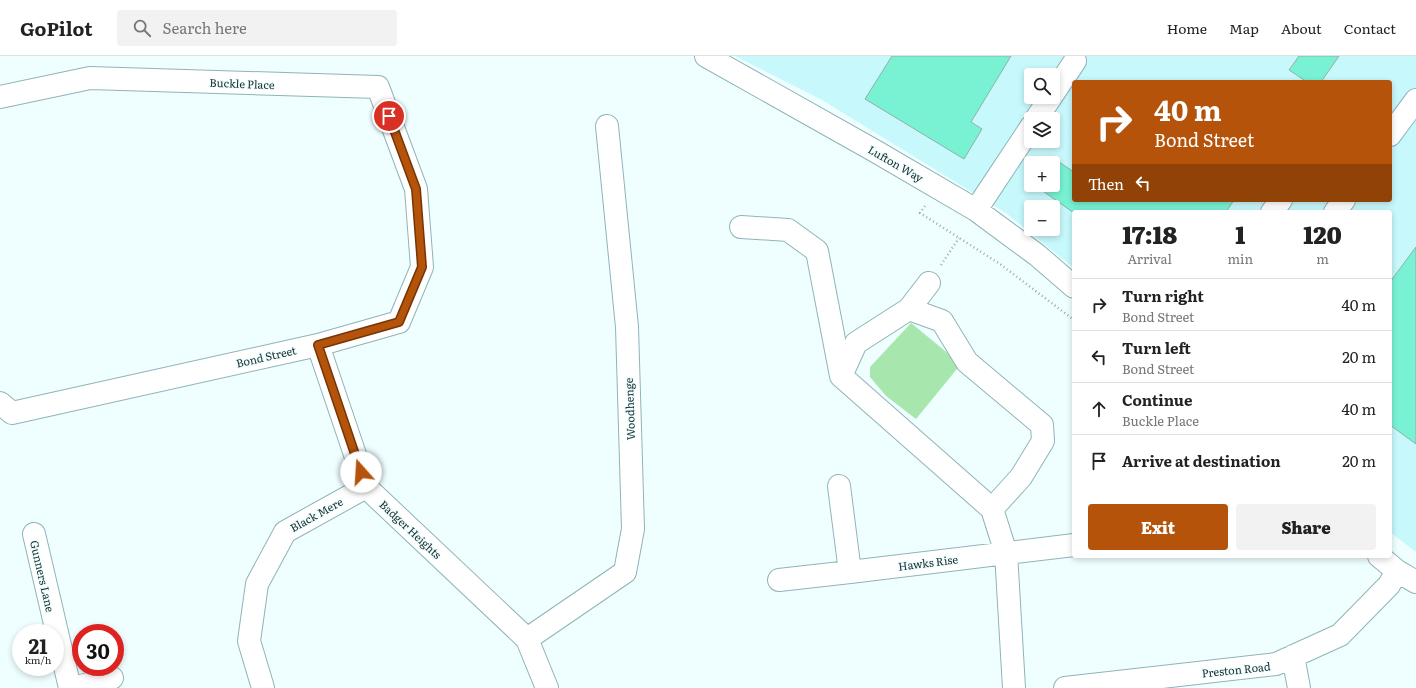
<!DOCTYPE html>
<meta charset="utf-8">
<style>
:root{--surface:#fff;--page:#f2f2f2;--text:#222;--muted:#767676;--line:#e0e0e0;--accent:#b45309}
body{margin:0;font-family:Literata,serif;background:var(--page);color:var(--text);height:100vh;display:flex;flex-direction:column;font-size:15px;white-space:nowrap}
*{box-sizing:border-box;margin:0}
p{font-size:13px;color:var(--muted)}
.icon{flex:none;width:22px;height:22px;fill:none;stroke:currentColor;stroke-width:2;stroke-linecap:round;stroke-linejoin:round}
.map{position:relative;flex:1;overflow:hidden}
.sheet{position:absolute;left:1072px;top:154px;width:320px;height:348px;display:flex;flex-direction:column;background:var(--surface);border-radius:4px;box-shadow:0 2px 6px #0003}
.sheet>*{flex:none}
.top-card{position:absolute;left:1072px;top:24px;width:320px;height:122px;border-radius:4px;box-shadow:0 2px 6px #0003;background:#b45309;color:#fff;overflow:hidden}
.buttons{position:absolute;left:1024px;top:12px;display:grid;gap:8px}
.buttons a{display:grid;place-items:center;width:36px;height:36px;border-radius:4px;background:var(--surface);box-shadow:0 2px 6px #0003;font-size:20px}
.speed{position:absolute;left:12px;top:568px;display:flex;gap:8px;font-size:20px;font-weight:700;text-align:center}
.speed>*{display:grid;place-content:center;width:52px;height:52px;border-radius:50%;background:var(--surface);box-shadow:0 2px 6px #0003;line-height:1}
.speed small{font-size:10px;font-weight:400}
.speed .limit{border:6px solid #d22;background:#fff;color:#111}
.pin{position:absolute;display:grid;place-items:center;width:34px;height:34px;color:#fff;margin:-17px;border:2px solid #fff;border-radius:50%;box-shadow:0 1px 4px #0007}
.me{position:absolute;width:44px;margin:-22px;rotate:341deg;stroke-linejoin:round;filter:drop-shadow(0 0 3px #0008)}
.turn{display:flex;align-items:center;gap:14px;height:84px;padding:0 16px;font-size:18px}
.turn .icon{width:52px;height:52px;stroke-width:2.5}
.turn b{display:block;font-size:28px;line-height:34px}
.then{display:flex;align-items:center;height:38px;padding:0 16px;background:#0003;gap:8px;font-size:15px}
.eta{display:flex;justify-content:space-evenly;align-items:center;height:68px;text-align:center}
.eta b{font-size:24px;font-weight:800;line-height:28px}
.primary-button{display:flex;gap:8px;margin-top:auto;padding:8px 16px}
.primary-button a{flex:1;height:46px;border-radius:4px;background:var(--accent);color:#fff;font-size:16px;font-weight:800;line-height:46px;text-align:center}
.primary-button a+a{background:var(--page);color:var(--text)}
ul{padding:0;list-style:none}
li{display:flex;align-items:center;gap:12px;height:52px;padding:0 16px;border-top:1px solid var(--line)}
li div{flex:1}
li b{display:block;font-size:15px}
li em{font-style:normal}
header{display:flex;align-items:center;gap:24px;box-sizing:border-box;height:56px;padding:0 20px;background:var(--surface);border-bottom:1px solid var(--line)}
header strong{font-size:19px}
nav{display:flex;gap:22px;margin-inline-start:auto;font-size:14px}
.search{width:280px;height:36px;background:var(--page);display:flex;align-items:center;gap:10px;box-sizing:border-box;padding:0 14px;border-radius:4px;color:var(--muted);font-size:15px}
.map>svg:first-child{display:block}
</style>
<header>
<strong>GoPilot</strong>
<div class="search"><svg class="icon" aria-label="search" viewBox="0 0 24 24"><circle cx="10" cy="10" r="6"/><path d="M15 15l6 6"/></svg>Search here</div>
<nav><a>Home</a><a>Map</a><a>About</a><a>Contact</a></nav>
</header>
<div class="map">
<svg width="1416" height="632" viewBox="0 0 1416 632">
<rect width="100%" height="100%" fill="#effeff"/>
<path fill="#c7f8fc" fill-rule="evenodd" d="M735,0H1416V496L1390,476V156H1074V212L1006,157L822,44ZM1031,19H1053V41H1031ZM1074,26H1390V144H1074ZM1031,63H1053V85H1031ZM1031,107H1053V129H1031ZM1031,151H1053V173H1031Z"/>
<path fill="#a7e7ae" d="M911,267L961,308L916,363L886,340L870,321V311Z"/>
<path fill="#78f2d3" stroke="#8fb1a7" d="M892,0H1011L971,66L982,73L964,103L865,43Z
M1299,0H1339L1321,26H1307L1289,14Z
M1059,106L1074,116V144H1234L1226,156L1074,157L1040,133L1043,129H1053V115Z
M1416,191V388L1390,369V226Z"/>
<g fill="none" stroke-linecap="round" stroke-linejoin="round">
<defs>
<path id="minor" d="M706,0L875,95L976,154L1037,199L1074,231
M1053,38L1075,5
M0,41L90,22L378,31L416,133L422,211L399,266L318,289L12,357L0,347
M1036,63L1051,41
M1390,79L1416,44
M976,154L1031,71
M1272,156L1281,144
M1335,156L1344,144
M741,171L788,174L817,195L841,320L992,453L1006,497L1014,632
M909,253L929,227
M318,289L366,431L527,583L547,632
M841,320L856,287L909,253L942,265L967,306L1042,369L1043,385L1021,421L992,453
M34,478L70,632
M1379,500L1397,515L1416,526
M850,516L1074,489
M779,524L850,516L839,430
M527,583L625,516L633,473L627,271L607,70
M1293,600L1299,632
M73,632L112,622
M263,632L249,585L257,528L285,476L366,431
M1065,632L1276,608L1340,579L1389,529L1397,515"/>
</defs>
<use href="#minor" stroke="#8fb4b7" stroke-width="24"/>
<path stroke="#9aa9aa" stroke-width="2.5" stroke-dasharray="1 3" stroke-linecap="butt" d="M925,150L920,157L1000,208L1074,264
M941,209L959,182"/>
<use href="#minor" stroke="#fff" stroke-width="22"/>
</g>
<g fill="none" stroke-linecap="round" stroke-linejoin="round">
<defs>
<path id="route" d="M361,416L318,289L399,266L422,211L416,133L389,60"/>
</defs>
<use href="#route" stroke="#753606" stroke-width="10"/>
<use href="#route" stroke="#b45309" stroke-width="7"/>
</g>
<g text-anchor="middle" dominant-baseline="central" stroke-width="3" stroke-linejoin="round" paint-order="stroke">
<g font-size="11" fill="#223132" stroke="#effeff">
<text transform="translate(242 27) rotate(2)">Buckle Place</text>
<text transform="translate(896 107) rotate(30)">Lufton Way</text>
<text transform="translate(266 300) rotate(-13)">Bond Street</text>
<text transform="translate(629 353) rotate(-92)">Woodhenge</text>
<text transform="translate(316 458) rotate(-29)">Black Mere</text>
<text transform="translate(411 473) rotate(43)">Badger Heights</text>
<text transform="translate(928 506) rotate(-7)">Hawks Rise</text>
<text transform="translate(43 520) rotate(77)">Gunners Lane</text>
<text transform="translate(1236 613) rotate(-6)">Preston Road</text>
</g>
</g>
</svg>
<div class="buttons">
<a><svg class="icon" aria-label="search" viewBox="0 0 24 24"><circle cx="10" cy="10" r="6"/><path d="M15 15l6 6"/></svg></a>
<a><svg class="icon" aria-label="layers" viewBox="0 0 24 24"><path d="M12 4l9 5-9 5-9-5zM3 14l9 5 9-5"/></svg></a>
<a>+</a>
<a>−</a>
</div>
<div class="speed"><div>21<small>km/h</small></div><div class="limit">30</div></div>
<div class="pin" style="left:389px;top:60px;background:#d93025"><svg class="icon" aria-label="arrive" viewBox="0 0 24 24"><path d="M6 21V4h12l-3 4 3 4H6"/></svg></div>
<svg class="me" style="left:361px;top:416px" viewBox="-20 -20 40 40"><circle r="19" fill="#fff"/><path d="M0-13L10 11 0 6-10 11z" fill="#b45309"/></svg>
<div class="top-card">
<div class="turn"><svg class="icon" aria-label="right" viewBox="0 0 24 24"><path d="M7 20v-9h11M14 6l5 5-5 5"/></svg><div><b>40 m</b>Bond Street</div></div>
<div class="then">Then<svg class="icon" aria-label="left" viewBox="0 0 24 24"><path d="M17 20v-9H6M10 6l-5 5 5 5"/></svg></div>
</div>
<section class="sheet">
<div class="eta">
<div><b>17:18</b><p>Arrival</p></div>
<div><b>1</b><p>min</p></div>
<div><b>120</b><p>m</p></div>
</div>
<ul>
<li><svg class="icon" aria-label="right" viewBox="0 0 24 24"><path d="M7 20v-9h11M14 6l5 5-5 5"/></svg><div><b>Turn right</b><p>Bond Street</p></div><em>40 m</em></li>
<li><svg class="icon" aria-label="left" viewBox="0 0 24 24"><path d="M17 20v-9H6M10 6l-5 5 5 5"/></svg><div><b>Turn left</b><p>Bond Street</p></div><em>20 m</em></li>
<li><svg class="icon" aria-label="ahead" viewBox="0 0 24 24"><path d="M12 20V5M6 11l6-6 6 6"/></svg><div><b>Continue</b><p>Buckle Place</p></div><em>40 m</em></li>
<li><svg class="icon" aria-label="arrive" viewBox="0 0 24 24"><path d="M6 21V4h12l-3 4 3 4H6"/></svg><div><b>Arrive at destination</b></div><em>20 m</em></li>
</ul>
<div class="primary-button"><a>Exit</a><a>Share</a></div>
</section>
</div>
